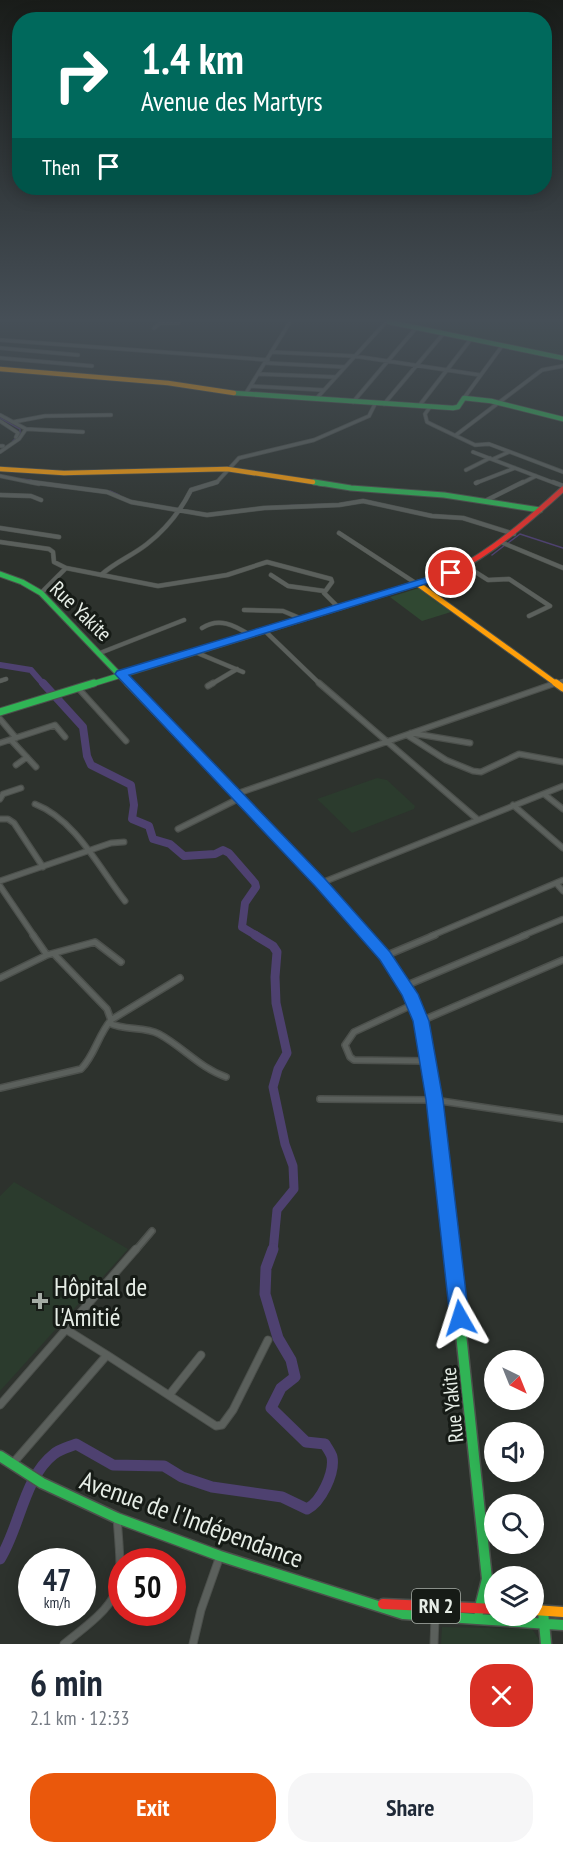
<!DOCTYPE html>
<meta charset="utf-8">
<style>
:root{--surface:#fff;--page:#f6f6f7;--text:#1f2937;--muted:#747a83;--accent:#ea580c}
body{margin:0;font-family:"PT Sans Narrow",sans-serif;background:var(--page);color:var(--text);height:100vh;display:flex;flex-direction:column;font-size:22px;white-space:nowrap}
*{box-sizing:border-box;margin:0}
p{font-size:20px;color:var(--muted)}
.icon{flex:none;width:33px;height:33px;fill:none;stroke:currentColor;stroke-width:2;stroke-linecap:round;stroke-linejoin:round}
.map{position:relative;height:1644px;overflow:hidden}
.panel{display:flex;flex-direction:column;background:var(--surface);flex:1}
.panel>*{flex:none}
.hud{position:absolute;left:12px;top:12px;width:540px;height:183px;border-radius:24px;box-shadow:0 3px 15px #0003;background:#00695c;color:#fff;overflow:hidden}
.needle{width:39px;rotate:137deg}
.controls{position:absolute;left:484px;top:1350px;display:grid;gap:12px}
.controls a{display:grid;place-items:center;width:60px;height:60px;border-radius:50%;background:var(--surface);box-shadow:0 3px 15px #0003;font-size:30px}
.speed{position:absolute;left:18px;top:1548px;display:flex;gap:12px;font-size:30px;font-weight:700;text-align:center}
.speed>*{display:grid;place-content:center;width:78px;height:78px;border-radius:50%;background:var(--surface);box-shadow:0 3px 15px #0003;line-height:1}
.speed small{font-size:15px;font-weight:400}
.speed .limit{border:9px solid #d22;background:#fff;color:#111}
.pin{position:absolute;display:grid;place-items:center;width:51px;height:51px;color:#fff;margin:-26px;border:3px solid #fff;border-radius:50%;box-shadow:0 2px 6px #0007}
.me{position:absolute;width:66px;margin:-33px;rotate:354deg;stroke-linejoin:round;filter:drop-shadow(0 0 4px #0008)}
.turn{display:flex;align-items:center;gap:21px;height:126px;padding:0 30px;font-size:27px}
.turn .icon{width:78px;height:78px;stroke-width:2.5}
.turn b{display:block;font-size:42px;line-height:51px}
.then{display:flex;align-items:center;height:57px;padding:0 30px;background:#0003;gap:12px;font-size:22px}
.round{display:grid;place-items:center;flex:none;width:63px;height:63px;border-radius:24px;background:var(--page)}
.overview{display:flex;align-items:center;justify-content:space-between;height:102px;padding:0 30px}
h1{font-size:36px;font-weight:800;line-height:45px}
.action{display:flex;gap:12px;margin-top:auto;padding:12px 30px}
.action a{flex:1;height:69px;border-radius:24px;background:var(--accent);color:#fff;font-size:24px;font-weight:800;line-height:69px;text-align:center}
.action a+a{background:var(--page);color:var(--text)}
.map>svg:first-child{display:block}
</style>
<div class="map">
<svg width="563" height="1644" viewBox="0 0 563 1644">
<rect width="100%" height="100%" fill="#2d322d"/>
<path fill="#2b3b2d" d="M395,322H563V358Z
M377,778L387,780L415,806L414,809L352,833L317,799Z
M14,1182L128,1249L0,1391V1196Z
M442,1627L532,1629L542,1644H441Z"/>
<path fill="#304832" d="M419,588L451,612L422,621L390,597Z"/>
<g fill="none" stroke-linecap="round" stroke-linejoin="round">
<path stroke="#4e4170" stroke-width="1.5" d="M0,418L20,429V434L13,441
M21,479L31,480
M110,491L119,495
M280,506L332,504
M508,543L520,534L563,548
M492,555L505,545"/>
<path stroke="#4e4170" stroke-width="6" d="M0,665L31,670L44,685"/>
<path stroke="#4e4170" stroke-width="8" d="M43,683L83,727L87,756L91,765L131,785L134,805L132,819L149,826L153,839L170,844L184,856L215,854L223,850L229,853L255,883L256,887L245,903L242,927L257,936"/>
<path stroke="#4e4170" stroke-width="9" d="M255,935L273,946L277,952L275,977L276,1003L287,1053L278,1069L273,1087L285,1144L293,1166L294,1189L277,1210L273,1251"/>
<path stroke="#4e4170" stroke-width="11" d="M0,1559C20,1527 24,1477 54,1454C60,1449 69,1447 76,1444L113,1465L164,1466L182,1477L212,1487L282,1497L307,1509C321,1502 335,1473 332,1457C331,1453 327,1448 325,1444L306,1442L271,1408L281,1388L295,1377L291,1360L278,1338L265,1294L266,1268L273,1249"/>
<defs>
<path id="street-far4" d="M154,328L160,323H179
M0,340L268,360
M0,348L78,355
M271,352L354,356L480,375
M0,358L92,366
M266,363L345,367
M259,374L335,377
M251,386L323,390
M246,393L290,322
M464,398L502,346
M316,399L386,322
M353,402L416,328
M384,404L444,333
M419,406L471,339
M430,407L425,414L427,422L433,425L475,445L489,444L563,472
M0,415L26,429L19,439L0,452
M0,421L18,433L16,437
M13,422L45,416L111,415
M26,429L83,432
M456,435L542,370L563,366
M0,446H3
M473,452L557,484
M493,459L509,452
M466,470L490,458
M0,476L39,484
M476,483L515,468
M212,484L217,482L239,458L314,440L369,416L375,404
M520,484L536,476"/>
<path id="street-far3" d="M31,482L107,492L131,502L207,515L264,508L339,505L363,501L432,516L463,518L514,534
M553,482L563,486
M476,483L478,482
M0,495L31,496L41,500
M485,501L523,482
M0,528L59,537
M339,533L417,584
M0,542L49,549L53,552L54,562L66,568L158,586L227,575L267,562L331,579L332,582L324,593L339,608
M503,543L563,568
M466,566L488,580L509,579L550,606L529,616
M101,575C115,562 132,556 147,544C165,530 181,510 191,490L217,482
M271,575L288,586L324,591
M41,593L66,568
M244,610L283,611L302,619
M202,628C219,617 234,625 250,635
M265,631L321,685
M195,652L243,672
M100,653L184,620
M0,681L6,679
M210,685L237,669
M551,685L563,681"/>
<path id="street-far2" d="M319,683L477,819
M208,686L213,683
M78,688L126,741
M0,719L16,738
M411,733L470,743
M407,735L446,760L473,771L481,772L519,754L563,762
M11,740L36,767
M0,743L55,725L65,737
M16,765L27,757
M236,794L556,683
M544,794L563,809
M0,799L3,794L21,788
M35,804C76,820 99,868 125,901
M513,805L563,848
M0,819H8L14,823L43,867
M178,829L240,798
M0,881L111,843L124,842
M321,883L563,786
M556,883L563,891
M0,886L34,936
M431,936L563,880
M522,936L563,919"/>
<path id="street-far1" d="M33,935L47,955
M385,956L435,935
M0,978L47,955L95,942L121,962
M405,986L526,935
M414,1004L354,1032L345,1045L350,1057L354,1060L428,1061
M111,1020L180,978
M421,1021L563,960
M109,1023C125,1031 144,1026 159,1034C183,1047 200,1068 226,1077
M0,1088L81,1069C95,1055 98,1035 111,1020L107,1009L54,954
M320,1099L434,1100L563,1119
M135,1251L152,1231"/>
<path id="street" d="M67,1330L107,1355
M170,1394L201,1355
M0,1405L136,1249
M14,1462L107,1355L216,1426L222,1425L233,1410L268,1340
M64,1644C126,1596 123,1593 117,1518
M193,1644L201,1610L220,1556
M434,1644L435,1618"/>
<path id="fast-far4" d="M389,322L563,358
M234,393L453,408L458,407L464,398L491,401L563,419
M313,482L323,484"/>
<path id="fast-far3" d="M314,482L351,488L444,495L540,510
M0,574L22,582L41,593L129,685
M89,685L341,607"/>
<path id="fast-far2" d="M128,683L290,851
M0,712L94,683"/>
<path id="fast-far1" d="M424,1039L443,1162L452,1251"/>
<path id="fast" d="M452,1249L487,1579L495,1605
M0,1456L42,1483L117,1518L220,1556L403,1614L563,1625
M479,1611L487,1579
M543,1611L546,1644"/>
<path id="slow-far3" d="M0,369L168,383L234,393
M0,469L64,473L227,469L313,482"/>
<path id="slow-far2" d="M418,584L558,685"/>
<path id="slow-far1" d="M556,683L563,688"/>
<path id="slow" d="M534,1610L563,1612"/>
<path id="jam-far3" d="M341,607L451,573C493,551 528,521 563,489"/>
<path id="jam-far2" d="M290,851L369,936"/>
<path id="jam-far1" d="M368,935C394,966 413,1000 424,1039"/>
<path id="jam" d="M383,1604L495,1609"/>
</defs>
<use href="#street-far4" stroke="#4c504c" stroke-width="4.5"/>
<use href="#street-far3" stroke="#4c504c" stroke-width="5"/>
<use href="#street-far2" stroke="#4c504c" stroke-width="7"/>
<use href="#street-far1" stroke="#4c504c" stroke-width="8"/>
<use href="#street" stroke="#4c504c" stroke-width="9"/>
<use href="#fast-far4" stroke="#4c504c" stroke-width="6"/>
<use href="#fast-far3" stroke="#4c504c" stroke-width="7"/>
<use href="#fast-far2" stroke="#4c504c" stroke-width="9"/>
<use href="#fast-far1" stroke="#4c504c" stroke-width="10"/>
<use href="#fast" stroke="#4c504c" stroke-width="13"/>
<use href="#slow-far3" stroke="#4c504c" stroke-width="6"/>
<use href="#slow-far2" stroke="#4c504c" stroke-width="7"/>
<use href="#slow-far1" stroke="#4c504c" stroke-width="9"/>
<use href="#slow" stroke="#4c504c" stroke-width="13"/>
<use href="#jam-far3" stroke="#4c504c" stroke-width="7"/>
<use href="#jam-far2" stroke="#4c504c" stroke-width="9"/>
<use href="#jam-far1" stroke="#4c504c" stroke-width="10"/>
<use href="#jam" stroke="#4c504c" stroke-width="13"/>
<use href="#street-far4" stroke="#5b605c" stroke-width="3"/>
<use href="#street-far3" stroke="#5b605c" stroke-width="4"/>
<use href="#street-far2" stroke="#5b605c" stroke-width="4.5"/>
<use href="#street-far1" stroke="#5b605c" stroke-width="5"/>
<use href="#street" stroke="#5b605c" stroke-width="7"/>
<use href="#fast-far4" stroke="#30b455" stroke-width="4.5"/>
<use href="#fast-far3" stroke="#30b455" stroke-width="5"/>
<use href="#fast-far2" stroke="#30b455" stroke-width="7"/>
<use href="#fast-far1" stroke="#30b455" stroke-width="8"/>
<use href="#fast" stroke="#30b455" stroke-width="10"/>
<use href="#slow-far3" stroke="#ff9f0a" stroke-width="4.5"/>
<use href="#slow-far2" stroke="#ff9f0a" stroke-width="5"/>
<use href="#slow-far1" stroke="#ff9f0a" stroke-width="7"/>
<use href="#slow" stroke="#ff9f0a" stroke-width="10"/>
<use href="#jam-far3" stroke="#e5322d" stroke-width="5"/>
<use href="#jam-far2" stroke="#e5322d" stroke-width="7"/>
<use href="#jam-far1" stroke="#e5322d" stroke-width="8"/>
<use href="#jam" stroke="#e5322d" stroke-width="10"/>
</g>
<linearGradient id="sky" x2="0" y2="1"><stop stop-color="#191c19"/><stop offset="0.58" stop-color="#464f57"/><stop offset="1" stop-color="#464f57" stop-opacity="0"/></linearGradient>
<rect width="563" height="552" fill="url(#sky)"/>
<path fill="#1a73e8" stroke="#114b97" stroke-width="1.5" d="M451,570L456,573L455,575L129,675L326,880L390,952L418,994L429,1021L443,1100L469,1318L467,1325L460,1327L453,1325L450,1318L426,1100L413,1021L402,995L380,960L315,886L115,674L117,671Z"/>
<path fill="#a5aca5" stroke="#161b16" stroke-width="2" d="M37 1292h6v6h6v6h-6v6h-6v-6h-6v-6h6z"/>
<g text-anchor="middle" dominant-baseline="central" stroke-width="6" stroke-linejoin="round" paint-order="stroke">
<rect fill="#161b16" stroke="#a8aea8" stroke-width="1.5" x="412" y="1589" width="48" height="34" rx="4.5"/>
<g font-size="20" font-weight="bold" fill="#e6ede6">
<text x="436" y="1606">RN 2</text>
</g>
<g font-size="21" fill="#e6ede6" stroke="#161b16">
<text transform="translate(81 611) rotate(44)">Rue Yakite</text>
<text transform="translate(452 1405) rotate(-96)">Rue Yakite</text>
</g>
<g font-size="26" fill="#e6ede6" stroke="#161b16" text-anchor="start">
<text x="54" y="1286">Hôpital de<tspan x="54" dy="30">l'Amitié</tspan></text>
</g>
<g font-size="26" fill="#e6ede6" stroke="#161b16">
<text transform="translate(192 1519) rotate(20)">Avenue de l'Indépendance</text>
</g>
</g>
</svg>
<div class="controls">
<a><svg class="needle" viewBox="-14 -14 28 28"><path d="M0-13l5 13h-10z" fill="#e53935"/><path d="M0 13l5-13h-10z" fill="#747a83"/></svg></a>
<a><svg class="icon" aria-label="sound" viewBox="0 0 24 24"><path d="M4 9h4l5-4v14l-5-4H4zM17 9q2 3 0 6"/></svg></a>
<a><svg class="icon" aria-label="search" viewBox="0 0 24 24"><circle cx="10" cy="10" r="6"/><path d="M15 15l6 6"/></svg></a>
<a><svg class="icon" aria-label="layers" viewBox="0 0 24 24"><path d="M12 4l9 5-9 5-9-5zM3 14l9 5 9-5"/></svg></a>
</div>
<div class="speed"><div>47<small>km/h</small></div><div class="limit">50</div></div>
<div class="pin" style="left:451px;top:573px;background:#d93025"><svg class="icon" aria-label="arrive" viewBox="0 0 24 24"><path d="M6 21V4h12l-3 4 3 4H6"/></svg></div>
<svg class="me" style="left:460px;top:1318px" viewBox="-20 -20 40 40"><path d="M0-17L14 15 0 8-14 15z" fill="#1a73e8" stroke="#fff" stroke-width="4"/></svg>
<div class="hud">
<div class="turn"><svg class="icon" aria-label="right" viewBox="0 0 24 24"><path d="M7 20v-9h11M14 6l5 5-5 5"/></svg><div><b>1.4 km</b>Avenue des Martyrs</div></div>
<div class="then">Then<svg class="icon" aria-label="arrive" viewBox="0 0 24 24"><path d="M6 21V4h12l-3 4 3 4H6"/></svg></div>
</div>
</div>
<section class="panel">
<div class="overview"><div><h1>6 min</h1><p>2.1 km · 12:33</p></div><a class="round" style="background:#d93025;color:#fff"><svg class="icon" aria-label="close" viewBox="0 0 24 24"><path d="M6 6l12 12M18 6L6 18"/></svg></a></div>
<div class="action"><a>Exit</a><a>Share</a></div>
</section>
